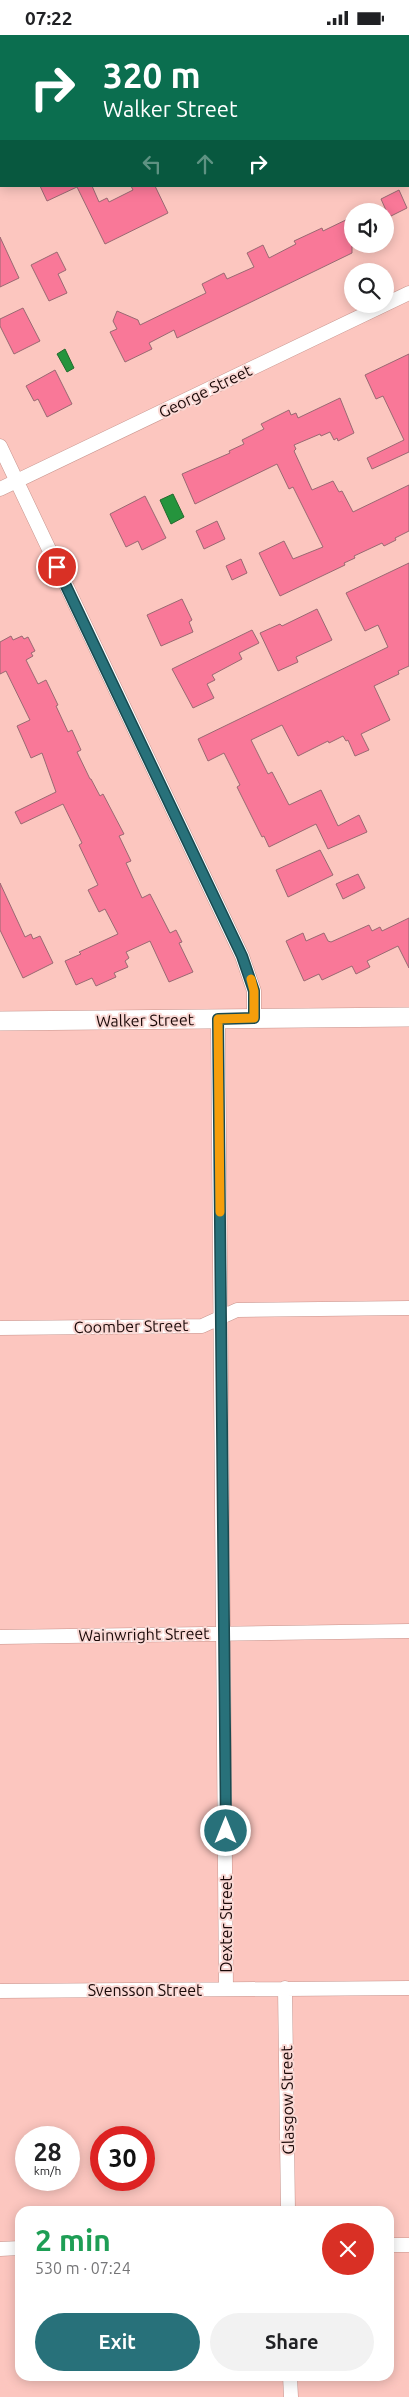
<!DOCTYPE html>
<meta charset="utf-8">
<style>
:root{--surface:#fff;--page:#f2f2f2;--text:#202124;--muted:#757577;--accent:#28717a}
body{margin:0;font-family:Ubuntu,sans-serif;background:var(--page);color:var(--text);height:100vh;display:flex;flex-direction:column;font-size:19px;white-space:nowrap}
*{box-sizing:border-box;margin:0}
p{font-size:16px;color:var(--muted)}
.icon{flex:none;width:28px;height:28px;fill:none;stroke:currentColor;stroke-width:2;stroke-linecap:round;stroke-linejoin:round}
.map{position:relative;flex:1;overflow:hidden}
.details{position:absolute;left:15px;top:2171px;width:379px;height:175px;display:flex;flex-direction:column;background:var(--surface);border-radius:15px;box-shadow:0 2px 12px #0003}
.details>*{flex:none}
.banner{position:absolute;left:0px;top:0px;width:410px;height:152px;box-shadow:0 2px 12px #0003;background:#0b6e4f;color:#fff;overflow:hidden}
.buttons{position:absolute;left:344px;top:168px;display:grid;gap:10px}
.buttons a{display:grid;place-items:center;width:50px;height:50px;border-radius:50%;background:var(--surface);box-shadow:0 2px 12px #0003;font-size:25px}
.speed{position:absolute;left:15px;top:2091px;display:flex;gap:10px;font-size:25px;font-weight:700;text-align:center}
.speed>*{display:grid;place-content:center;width:65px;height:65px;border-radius:50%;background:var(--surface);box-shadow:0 2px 12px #0003;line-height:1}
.speed small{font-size:12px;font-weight:400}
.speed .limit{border:8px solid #d22;background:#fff;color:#111}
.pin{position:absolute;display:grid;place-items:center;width:42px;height:42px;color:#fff;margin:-21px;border:2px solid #fff;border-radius:50%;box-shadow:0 1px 5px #0007}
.me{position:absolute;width:55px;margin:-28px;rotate:0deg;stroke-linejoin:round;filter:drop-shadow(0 0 4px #0008)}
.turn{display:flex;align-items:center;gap:18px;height:105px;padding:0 20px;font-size:22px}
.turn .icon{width:65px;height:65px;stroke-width:2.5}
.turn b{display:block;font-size:35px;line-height:42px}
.lanes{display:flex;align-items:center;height:48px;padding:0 20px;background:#0003;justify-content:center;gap:25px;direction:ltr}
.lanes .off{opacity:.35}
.round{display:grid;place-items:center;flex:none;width:52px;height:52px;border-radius:26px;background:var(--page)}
.headline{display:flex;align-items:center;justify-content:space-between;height:85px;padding:0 20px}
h1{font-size:30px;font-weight:700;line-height:38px;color:#1e9e55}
.cta{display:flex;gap:10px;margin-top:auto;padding:10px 20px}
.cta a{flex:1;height:58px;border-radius:30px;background:var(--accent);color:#fff;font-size:20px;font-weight:700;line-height:58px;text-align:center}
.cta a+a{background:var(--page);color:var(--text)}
.status{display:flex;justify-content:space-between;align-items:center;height:35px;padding:0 25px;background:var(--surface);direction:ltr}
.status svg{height:14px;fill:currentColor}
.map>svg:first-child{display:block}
</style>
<div class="status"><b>07:22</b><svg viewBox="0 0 49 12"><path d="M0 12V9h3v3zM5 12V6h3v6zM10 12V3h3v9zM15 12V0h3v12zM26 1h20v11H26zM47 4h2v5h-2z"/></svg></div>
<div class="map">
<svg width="409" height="2362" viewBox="0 0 409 2362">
<rect width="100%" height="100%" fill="#fcc6bf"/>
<path fill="#25943d" stroke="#226a2d" d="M65,314L74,333L67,337L57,319Z
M173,459L184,482L171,489L160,465Z"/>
<path fill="#f97898" stroke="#996972" d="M40,151H92L99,167L107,163L109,167L133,155L131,151H155L168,178L105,209L77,152L47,166Z
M399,155L407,173L389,182L381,164Z
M352,182V218L177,303L174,295L149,308L152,314L125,327L110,297L117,294L113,286L117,276L138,285L140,290L206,258L202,249L224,238L227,244L254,232L247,218L263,210L269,223L296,209L294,206L322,193L323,196Z
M0,202L19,243L0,252Z
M57,217L66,235L58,239L67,258L49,266L31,230Z
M23,273L40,306L14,319L0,291V284Z
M409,319V417L372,434L367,423L404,405L383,361L376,364L365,340Z
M55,335L72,369L47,382L38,364L34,366L26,351Z
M340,363L354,398L338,406L337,403L334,405L330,397L321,401L320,399L294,410L296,414L294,416L312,455L333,446L339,457L342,456L353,477L409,450V496L395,503L396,505L384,511L382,508L354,521L355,523L344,528L345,530L280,561L259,518L284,506L293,524L323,512L293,452L289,454L277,429L195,469L182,439L230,418L229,416L244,409L242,405L264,394L261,389L289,375L291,380L296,378L298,383Z
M145,461L166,503L142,515L138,506L126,512L110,479Z
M217,486L225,504L204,514L196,496Z
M241,524L247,538L232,545L226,531Z
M409,528V631L398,636L399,639L374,651L390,685L361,699L369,715L355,721L348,705L346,706L343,701L329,708L328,706L298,721L282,690L251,705L268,739L272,737L289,770L321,755L338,791L359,780L367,797L328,814L316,789L269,812L264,801L262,802L237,752L240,750L224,718L208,726L198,704L388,612L378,590L365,596L346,558Z
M182,564L192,585L189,587L193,597L161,611L147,580Z
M317,574L332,605L296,622L298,627L278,636L260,598L280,589L282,591Z
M252,595L259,608L239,618L242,624L212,640L215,645L207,649L214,663L193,673L172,634Z
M11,601L13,605L22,601L24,604L28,602L35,616L31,618L33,621L26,625L38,649L46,645L58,670L56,671L68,697L72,695L81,715L77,717L90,744H91L100,761L103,759L124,799L119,801L131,826L126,828L142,863L150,859L170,898L176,895L182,907L179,908L193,937L169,947L150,906L126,917L129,923L125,926L128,932L114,938L116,942L96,951L92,943L76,950L65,926L81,919L79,917L118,899L105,874L99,877L88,855L98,850L79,810L82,808L63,769L21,789L15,777L56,757L42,718L31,723L25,709L17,691L30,685L6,636L0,639V607Z
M320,815L333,840L288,862L276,835Z
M358,839L365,853L343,864L336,849Z
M0,848L25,902L31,899L33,904L40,901L53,928L23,943L0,895Z
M409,883V933L398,911L367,926L370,932L356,939L352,931L322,945L319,939L304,946L286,906L303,898L306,906L324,898L328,906L331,907L369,890L372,896L380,892L382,896Z"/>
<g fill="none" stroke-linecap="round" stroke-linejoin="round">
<defs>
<path id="minor" d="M177,1L179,0
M0,86L1,85
M0,411L242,921L254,956V983
M0,454L409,258
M218,984L226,1954
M0,1293L202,1291L237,1275L409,1273
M0,1602L409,1596
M285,1953L288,2176
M0,1956L409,1953
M389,2210H409
M0,2214L20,2213
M290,2341L291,2362"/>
<path id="secondary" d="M0,986L409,982"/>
</defs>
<use href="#minor" stroke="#c7958e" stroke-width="15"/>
<use href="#secondary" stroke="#c7958e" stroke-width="20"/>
<use href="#minor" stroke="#fff" stroke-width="14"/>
<use href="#secondary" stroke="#fff" stroke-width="19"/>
</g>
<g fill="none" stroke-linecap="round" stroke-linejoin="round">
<defs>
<path id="route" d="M57,532L242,921L254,956V983L218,984L226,1796"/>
</defs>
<use href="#route" stroke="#1a494f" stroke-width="12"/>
<use href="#route" stroke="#28717a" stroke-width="9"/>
<path stroke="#f59e0b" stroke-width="9" d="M220,1177L218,984L254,983V956L251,944"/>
</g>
<g text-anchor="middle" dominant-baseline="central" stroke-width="4" stroke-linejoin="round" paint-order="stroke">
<g font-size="16" fill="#1a0908" stroke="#fad9d5">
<text transform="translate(205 356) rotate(-26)">George Street</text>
<text transform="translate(145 985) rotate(-1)">Walker Street</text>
<text transform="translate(131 1291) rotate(-1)">Coomber Street</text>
<text transform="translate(144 1599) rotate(-1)">Wainwright Street</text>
<text transform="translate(226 1889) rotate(-90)">Dexter Street</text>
<text x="145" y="1955">Svensson Street</text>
<text transform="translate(287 2065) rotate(-91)">Glasgow Street</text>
</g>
</g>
</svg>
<div class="buttons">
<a><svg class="icon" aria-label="sound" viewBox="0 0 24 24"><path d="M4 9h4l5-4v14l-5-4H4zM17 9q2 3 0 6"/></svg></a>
<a><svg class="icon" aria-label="search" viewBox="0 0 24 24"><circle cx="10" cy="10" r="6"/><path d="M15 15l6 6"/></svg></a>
</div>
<div class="speed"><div>28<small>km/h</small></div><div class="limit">30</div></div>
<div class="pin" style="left:57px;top:532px;background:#d93025"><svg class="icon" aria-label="arrive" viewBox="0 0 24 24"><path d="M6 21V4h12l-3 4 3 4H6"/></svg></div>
<svg class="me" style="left:226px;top:1796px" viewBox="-20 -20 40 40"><circle r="17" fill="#28717a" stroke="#fff" stroke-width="3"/><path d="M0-11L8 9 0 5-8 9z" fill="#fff"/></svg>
<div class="banner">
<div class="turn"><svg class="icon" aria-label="right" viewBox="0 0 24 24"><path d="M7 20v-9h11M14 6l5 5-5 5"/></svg><div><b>320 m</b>Walker Street</div></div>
<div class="lanes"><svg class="icon off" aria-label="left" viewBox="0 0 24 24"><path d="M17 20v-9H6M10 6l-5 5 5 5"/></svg><svg class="icon off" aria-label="ahead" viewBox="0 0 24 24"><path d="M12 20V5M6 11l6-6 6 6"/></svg><svg class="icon" aria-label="right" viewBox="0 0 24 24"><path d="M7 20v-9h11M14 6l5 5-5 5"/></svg></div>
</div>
<section class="details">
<div class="headline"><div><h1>2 min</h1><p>530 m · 07:24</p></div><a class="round" style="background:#d93025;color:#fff"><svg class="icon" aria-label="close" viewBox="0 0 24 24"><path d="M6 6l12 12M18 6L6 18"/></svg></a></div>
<div class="cta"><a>Exit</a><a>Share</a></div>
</section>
</div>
